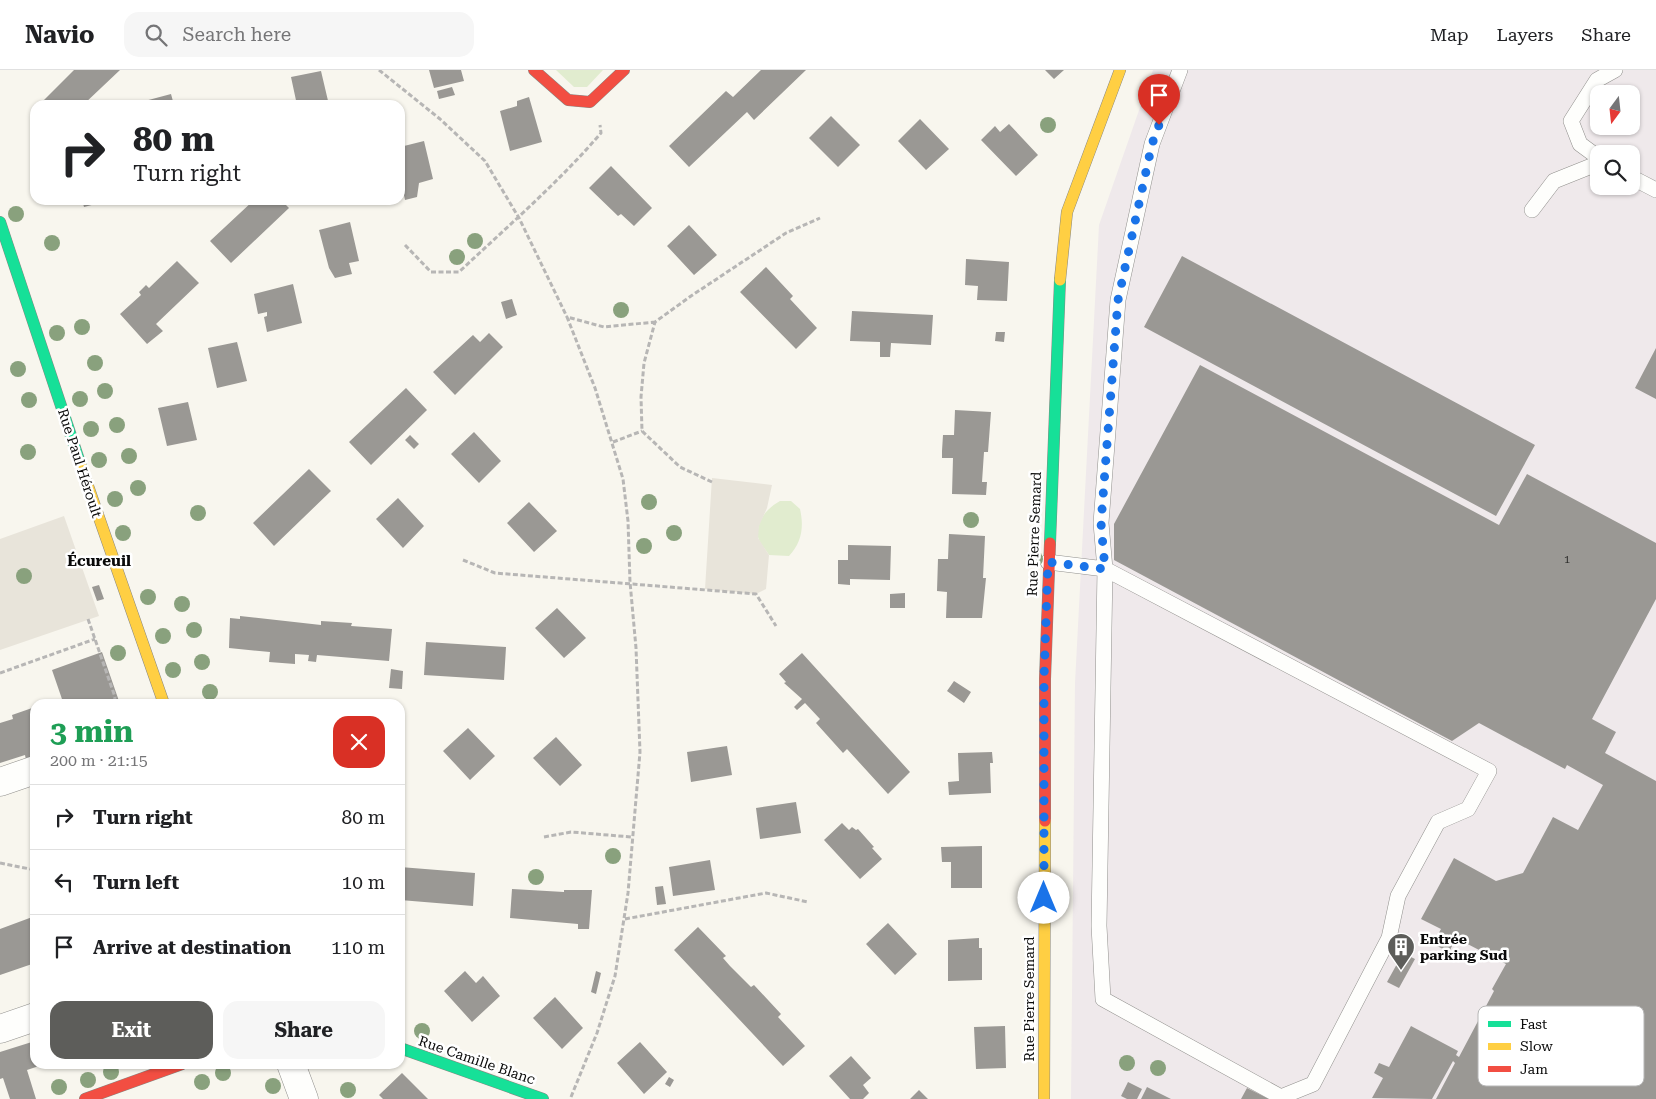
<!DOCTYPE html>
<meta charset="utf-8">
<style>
:root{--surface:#fff;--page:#f6f6f6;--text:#202124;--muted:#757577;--line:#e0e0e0;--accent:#5d5d5a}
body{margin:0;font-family:"Roboto Serif",serif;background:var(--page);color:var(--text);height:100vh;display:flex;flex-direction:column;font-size:19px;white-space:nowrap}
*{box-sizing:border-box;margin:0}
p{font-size:16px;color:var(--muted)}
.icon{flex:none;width:28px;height:28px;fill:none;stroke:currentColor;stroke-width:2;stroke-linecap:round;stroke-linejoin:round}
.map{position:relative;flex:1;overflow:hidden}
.details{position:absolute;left:30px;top:629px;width:375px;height:370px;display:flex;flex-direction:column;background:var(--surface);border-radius:15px;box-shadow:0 1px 4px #0004}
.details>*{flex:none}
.hud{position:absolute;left:30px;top:30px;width:375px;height:105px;border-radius:15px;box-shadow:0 1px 4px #0004;background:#fff;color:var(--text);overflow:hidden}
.needle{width:32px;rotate:195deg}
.controls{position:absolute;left:1590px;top:15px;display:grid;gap:10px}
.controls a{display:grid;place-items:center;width:50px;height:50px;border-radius:10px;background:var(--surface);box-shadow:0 1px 4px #0004;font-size:25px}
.pin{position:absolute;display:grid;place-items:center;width:42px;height:42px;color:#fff;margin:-51px -21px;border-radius:50% 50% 50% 0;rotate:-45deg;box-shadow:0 0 5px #0007}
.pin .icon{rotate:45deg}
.me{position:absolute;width:55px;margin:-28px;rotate:0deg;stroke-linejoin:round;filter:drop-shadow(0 0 4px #0008)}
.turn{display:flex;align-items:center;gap:18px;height:105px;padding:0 20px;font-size:22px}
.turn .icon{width:65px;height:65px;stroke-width:2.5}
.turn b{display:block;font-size:35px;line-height:42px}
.round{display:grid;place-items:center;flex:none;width:52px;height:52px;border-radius:15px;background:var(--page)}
.summary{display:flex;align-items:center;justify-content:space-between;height:85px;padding:0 20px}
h1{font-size:30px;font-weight:700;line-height:38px;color:#1e9e55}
.button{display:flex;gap:10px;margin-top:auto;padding:10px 20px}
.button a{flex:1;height:58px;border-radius:15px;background:var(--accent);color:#fff;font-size:20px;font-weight:700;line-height:58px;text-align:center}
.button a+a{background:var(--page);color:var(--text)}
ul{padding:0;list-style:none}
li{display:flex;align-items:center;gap:15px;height:65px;padding:0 20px;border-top:1px solid var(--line)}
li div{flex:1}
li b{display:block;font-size:19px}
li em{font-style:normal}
header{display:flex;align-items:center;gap:30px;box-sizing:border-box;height:70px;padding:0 25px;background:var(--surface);border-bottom:1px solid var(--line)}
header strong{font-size:24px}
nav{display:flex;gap:28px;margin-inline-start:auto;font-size:18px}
.search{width:350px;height:45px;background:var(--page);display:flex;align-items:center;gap:12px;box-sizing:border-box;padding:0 18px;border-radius:15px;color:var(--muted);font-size:19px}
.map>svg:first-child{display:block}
</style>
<header>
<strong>Navio</strong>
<div class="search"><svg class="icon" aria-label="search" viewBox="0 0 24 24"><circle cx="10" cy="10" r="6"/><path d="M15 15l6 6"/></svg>Search here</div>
<nav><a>Map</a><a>Layers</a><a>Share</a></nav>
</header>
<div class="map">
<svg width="1656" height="1029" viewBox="0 0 1656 1029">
<rect width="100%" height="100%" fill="#f8f6ee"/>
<path fill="#efe9eb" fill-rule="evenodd" d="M1153,0H1656V1029H1071L1075,613L1099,155ZM1599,24H1631V56H1599ZM1599,84H1631V116H1599Z"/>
<path fill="#e1eccf" d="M556,0H603L587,17H574Z
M780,431H791L800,439C804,457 802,472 789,486L769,485C766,480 759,473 758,467C756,451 767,438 780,431Z"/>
<path fill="#e8e4da" d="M712,408L772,415L767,438L759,456L758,468L769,485L766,519L756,524L705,519Z
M64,446L99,546L0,580V469Z"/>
<path fill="#9a9894" d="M74,0H120L83,35H39Z
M429,0H461L464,11L434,18Z
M761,0H806L754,50L747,42L689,97L669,76L726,21L733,27Z
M1045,0H1064L1054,9Z
M321,1L329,35H297L291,7Z
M452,17L455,25L439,29L437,21Z
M171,24L174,35H142L141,32Z
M529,27L542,72L510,81L500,41L517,36V31Z
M831,46L860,75L838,97L809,68Z
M920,49L949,79L926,100L898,71Z
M1009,54L1038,85L1016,106L981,70L995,56L1000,62Z
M424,71L433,109L419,113L417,127L405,130L400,105V77Z
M611,96L652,138L634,156L621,144L618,146L589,118Z
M82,130H107V131L84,137Z
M254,130H281L289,138L231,193L210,171Z
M350,152L359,191L349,193L352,204L335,208L329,198L319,160Z
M689,155L717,185L694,205L667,176Z
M1182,186L1535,375L1496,446L1144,257Z
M966,189L1009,192L1007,231L977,230L978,216L965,215Z
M177,191L199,213L156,254L163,261L147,274L120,244L141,225L139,222L146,215L149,218Z
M766,197L793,226L790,229L817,258L796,279L740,222Z
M293,214L302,253L267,262L264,247L267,246V242L258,244L254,224Z
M512,229L517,245L506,249L501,232Z
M852,241L933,245L931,275L891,273L890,287H880V272L850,271Z
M996,262H1005L1004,272L995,271Z
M489,263L503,277L455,325L433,302L473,265L480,272Z
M237,272L247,311L217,318L208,278Z
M1656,278V329L1635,318Z
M1200,295L1499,455L1527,404L1656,473V529L1592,649L1616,662L1605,683L1656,711V1029H1436L1455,993L1453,991L1432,1029L1372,1028L1383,1008L1374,1003L1379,993L1389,997L1411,956L1458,981L1456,985L1459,987L1494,921L1492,919L1506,894L1456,868L1449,882L1433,874L1441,859L1421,849L1454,788L1496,811L1523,803L1553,747L1578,760L1603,715L1567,695L1565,699L1479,653L1452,671L1114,490V454Z
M406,318L427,340L371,395L349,372Z
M188,332L197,370L167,376L158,338Z
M955,340L991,342L988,382H984L982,412H987L986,425L952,424L953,388H942V381L943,365H954Z
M474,362L501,391L479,413L451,384Z
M410,365L419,374L414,379L405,370Z
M309,399L331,421L274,476L253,453Z
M398,428L424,456L403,478L376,449Z
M529,432L557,461L534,482L507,453Z
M949,464L985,466L983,508H986L982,548H946L947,522L937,521L938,489H948Z
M848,475L891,476L890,510L850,509V515L838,514V490H848Z
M99,515L104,529L97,531L92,517Z
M905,523V538H890V524Z
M557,538L586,568L564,588L535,558Z
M240,546L321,555V551L352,553L351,556L392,559L389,591L317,585L316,592L308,591L309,585L295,584V594L269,592L270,582L229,578L230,548L240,549Z
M426,572L506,577L504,610L424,605Z
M102,582L120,634H58L63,632L52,600Z
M802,583L910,702L888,724L847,679L843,683L816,653L820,649L805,633L797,640L794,637L802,629L784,613L786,612L779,604Z
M391,599L403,601L402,619L389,618Z
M954,611L971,622L964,633L947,621Z
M35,637V687L26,690L25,685L0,693V653L13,649L12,645Z
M468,658L495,686L470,710L443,681Z
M556,667L582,695L560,716L533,688Z
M727,676L732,705L691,712L687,682Z
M992,682L993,693H990L991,723L949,725L948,712L959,711L958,683Z
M796,732L801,763L760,769L756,738Z
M842,753L849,760L852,757L856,760L858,759L874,777L872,778L882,789L860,809L824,770Z
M982,776V818H951V792H942L941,777Z
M710,790L715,820L673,826L669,797Z
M400,797L475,803L473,836L400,830Z
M663,816L666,834L657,835L655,817Z
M512,819L564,822V820H592L589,859H578V854L510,848Z
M35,846V893L0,905V859Z
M888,853L917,884L895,905L866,874Z
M698,857L726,886L723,888L730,896L751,917L754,915L781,944L778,947L805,976L783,996L674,880Z
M979,868V878H982V910L948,911V870Z
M1403,883L1415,889L1399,918L1387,912Z
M465,901L476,913L483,906L500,926L472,952L444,921Z
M596,901L601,903L596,924L591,922Z
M555,927L583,958L562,979L533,948Z
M1005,956L1006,998L976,999L974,957Z
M35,971V994H45L27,1000L36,1029H10L3,1008L0,1009V982Z
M640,972L667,1002L644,1024L617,993Z
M851,986L871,1008L863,1015L869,1023L863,1029H850L829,1006Z
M402,1003L428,1029H383L379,1025Z
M669,1007L674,1010L670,1017L665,1014Z
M1128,1012L1142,1019L1137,1029H1127L1121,1026Z
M1147,1017L1171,1029H1141Z
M1247,1018L1269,1029H1241Z
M919,1020L928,1029H910Z"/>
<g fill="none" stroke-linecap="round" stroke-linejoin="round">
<defs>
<path id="lane" d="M1599,88L1580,74L1571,51L1597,10L1615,0
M1631,107L1656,120
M1532,140L1554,111L1599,93
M1048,492L1105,499L1489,701L1468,739L1438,752L1398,826L1389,868L1313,1014L1281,1027L1103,929L1099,856L1105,499L1101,453L1118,230L1152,74L1180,0"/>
<path id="street" d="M0,712L35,700
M0,959L35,947
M291,994L304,1029"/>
<path id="fast" d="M0,152L81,396
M1050,473L1060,210
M400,978L543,1029"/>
<path id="slow" d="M1060,210L1067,142L1120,0
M81,396L164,634
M1044,1029L1045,751"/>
<path id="jam" d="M534,0L568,30L590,32L624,0
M1045,751V609L1050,473
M85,1029L182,994"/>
</defs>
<use href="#lane" stroke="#91908d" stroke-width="16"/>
<use href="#street" stroke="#91908d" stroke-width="29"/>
<use href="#fast" stroke="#888783" stroke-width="12"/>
<use href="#slow" stroke="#888783" stroke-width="12"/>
<use href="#jam" stroke="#888783" stroke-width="12"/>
<path stroke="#b7b6b5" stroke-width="3" stroke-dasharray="5 2.5" stroke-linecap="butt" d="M379,0L440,49L485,91L519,148L567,247
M405,175L431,202H459C507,157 558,113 601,63L600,55
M613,372L642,361
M712,412L680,397L642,361L641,327L644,293L655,252L691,226L786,163L820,148
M463,490L495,503L756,524L776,556
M88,549L115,627L114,634
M0,603L95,569
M544,767L571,762L632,767
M0,793L35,800
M625,849L766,823L808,832
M571,1027L597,963L615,906L628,823L640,682L636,578L630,512L628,451L623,409L595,318L567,247L604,257L655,252"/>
<use href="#lane" stroke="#fefefc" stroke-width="15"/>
<use href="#street" stroke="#fefefc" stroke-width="28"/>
<use href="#fast" stroke="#16e098" stroke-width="11"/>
<use href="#slow" stroke="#ffcf43" stroke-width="11"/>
<use href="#jam" stroke="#f24e42" stroke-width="11"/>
</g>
<g fill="#89a17d">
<circle cx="1048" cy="55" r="8"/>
<circle cx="16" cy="144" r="8"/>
<circle cx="475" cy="171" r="8"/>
<circle cx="52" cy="173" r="8"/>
<circle cx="457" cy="187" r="8"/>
<circle cx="621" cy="240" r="8"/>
<circle cx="82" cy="257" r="8"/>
<circle cx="57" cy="263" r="8"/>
<circle cx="95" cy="293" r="8"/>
<circle cx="18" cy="299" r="8"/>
<circle cx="105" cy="321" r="8"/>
<circle cx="80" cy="329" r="8"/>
<circle cx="29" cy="330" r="8"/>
<circle cx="117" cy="355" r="8"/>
<circle cx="91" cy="359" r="8"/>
<circle cx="28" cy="382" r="8"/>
<circle cx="129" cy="386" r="8"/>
<circle cx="99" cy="390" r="8"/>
<circle cx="138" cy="418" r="8"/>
<circle cx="115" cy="429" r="8"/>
<circle cx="649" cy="432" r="8"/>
<circle cx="198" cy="443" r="8"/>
<circle cx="971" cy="450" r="8"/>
<circle cx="123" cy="463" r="8"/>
<circle cx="674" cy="463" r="8"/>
<circle cx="644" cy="476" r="8"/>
<circle cx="1035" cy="489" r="8"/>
<circle cx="24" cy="506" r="8"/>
<circle cx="148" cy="527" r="8"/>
<circle cx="182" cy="534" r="8"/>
<circle cx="194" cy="560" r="8"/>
<circle cx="163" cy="566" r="8"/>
<circle cx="118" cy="583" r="8"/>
<circle cx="202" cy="592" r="8"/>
<circle cx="173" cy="600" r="8"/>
<circle cx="210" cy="622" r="8"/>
<circle cx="613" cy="786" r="8"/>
<circle cx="536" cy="807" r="8"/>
<circle cx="422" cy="961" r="8"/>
<circle cx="1127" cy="993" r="8"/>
<circle cx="1158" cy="998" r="8"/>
<circle cx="111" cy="1002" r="8"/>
<circle cx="223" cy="1003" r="8"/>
<circle cx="88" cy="1010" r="8"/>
<circle cx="202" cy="1012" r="8"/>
<circle cx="273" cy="1016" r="8"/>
<circle cx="59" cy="1017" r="8"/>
<circle cx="348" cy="1020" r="8"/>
</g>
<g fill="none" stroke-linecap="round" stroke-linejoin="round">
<path stroke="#1a73e8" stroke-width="9" stroke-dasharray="0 16.2" d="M1044,828V609L1048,492L1105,499L1101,453L1118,230L1152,74L1159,55"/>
</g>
<defs>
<symbol id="building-pin" viewBox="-11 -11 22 30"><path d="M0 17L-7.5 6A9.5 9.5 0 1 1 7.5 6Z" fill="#5d5d5a" stroke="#fff"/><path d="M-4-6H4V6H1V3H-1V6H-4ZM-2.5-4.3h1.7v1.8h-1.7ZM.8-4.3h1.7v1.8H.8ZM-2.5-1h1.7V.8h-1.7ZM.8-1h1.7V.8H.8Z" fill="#fff"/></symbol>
</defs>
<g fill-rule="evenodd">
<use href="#building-pin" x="1385" y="861" width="32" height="43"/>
</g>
<g text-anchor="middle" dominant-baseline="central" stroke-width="5" stroke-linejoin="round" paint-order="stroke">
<g font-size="11" fill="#2e2e2c">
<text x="1567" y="489">1</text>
</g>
<g font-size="14" fill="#0a0a0a" stroke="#fff">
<text transform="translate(80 393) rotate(72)">Rue Paul Héroult</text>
<text transform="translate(1034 464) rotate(-88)">Rue Pierre Semard</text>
<text transform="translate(1029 929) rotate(-90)">Rue Pierre Semard</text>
<text transform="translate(477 990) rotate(19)">Rue Camille Blanc</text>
</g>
<g font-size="14" font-weight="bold" fill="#0a0a0a" stroke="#fff" text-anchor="start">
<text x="1420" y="869">Entrée<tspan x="1420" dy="16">parking Sud</tspan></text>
</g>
<g font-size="15" font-weight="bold" fill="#0a0a0a" stroke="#fff">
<text x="99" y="491">Écureuil</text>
</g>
</g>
<rect x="1478" y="936" width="166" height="80" rx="8" fill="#fff" stroke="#b6b6b6" stroke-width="1"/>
<rect x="1488" y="951" width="23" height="6" fill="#16e098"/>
<rect x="1488" y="973" width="23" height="7" fill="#ffcf43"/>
<rect x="1488" y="996" width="23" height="6" fill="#f24e42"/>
<g font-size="14" fill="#0a0a0a">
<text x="1520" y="959">Fast</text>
<text x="1520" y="981">Slow</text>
<text x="1520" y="1004">Jam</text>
</g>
</svg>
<div class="controls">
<a><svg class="needle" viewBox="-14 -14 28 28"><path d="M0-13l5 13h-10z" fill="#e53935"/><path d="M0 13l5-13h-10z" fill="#757577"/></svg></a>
<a><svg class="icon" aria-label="search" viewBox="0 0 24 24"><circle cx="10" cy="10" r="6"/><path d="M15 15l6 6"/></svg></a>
</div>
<div class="pin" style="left:1159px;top:55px;background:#d93025"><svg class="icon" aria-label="arrive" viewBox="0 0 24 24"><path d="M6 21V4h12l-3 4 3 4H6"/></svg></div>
<svg class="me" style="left:1044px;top:828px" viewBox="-20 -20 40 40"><circle r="19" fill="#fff"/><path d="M0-13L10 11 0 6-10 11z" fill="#1a73e8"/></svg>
<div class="hud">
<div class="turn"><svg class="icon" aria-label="right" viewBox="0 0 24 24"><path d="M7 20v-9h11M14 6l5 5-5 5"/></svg><div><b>80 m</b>Turn right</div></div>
</div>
<section class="details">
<div class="summary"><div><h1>3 min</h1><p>200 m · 21:15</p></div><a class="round" style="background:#d93025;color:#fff"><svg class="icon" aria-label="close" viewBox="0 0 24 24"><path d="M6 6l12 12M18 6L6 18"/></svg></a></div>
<ul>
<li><svg class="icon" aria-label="right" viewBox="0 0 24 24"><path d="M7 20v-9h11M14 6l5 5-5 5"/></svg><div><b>Turn right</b></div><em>80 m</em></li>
<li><svg class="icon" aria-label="left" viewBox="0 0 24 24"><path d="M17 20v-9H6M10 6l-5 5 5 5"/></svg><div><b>Turn left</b></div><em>10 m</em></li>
<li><svg class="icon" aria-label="arrive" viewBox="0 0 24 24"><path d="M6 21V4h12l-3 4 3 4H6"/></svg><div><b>Arrive at destination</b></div><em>110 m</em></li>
</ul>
<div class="button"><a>Exit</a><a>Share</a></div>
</section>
</div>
